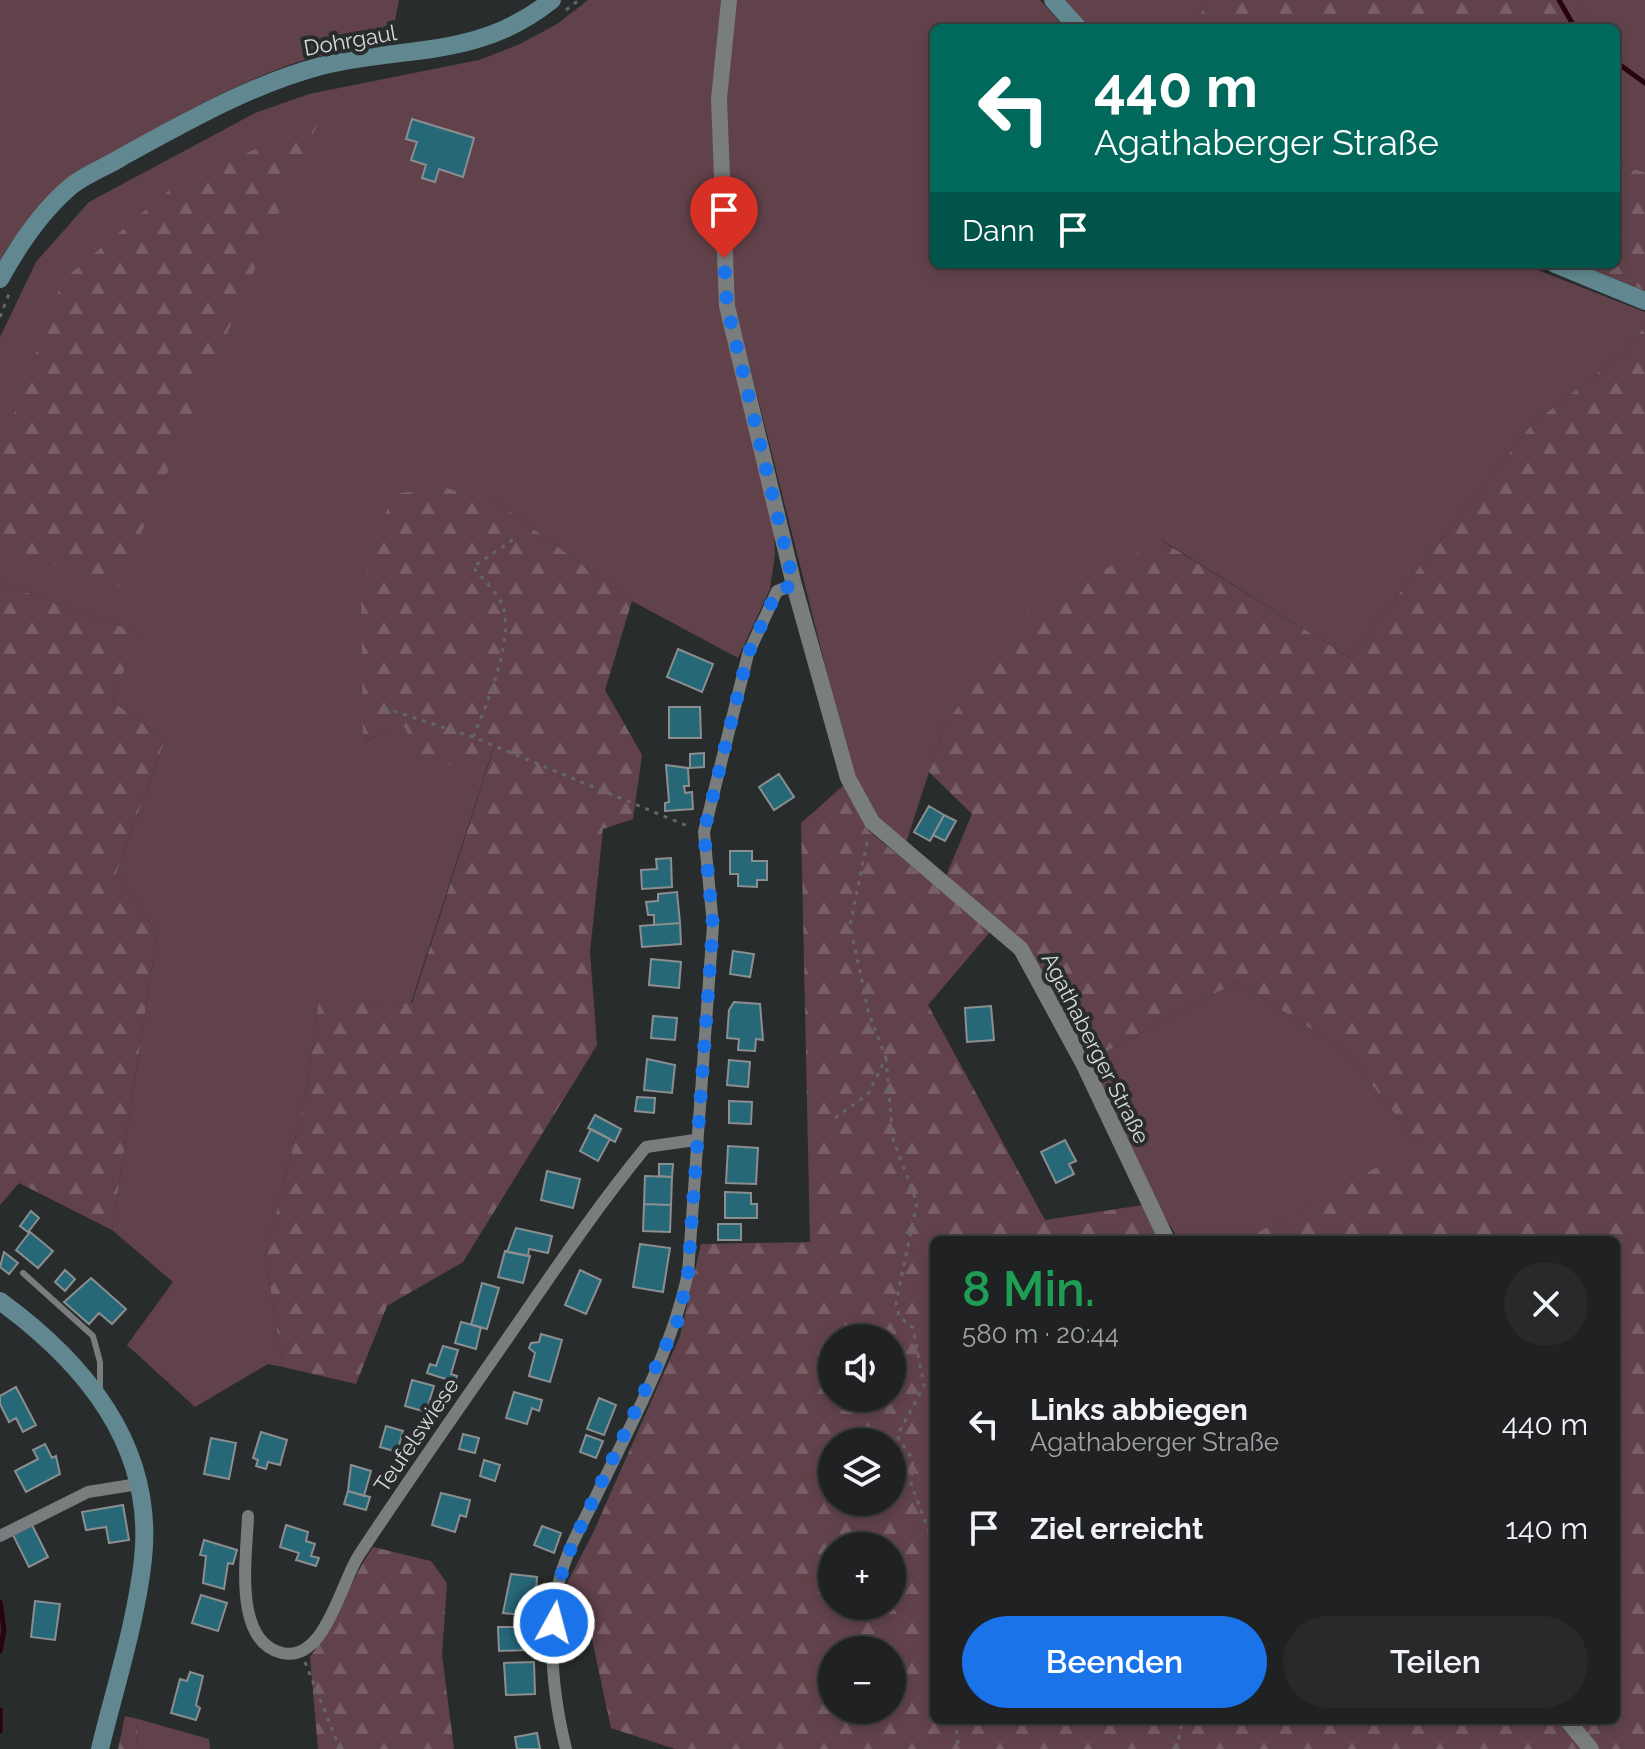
<!DOCTYPE html>
<html lang="de">
<meta charset="utf-8">
<style>
:root{--surface:#1f2122;--page:#27292a;--text:#f1f3f6;--muted:#a1a3a5;--line:#3c3e40;--accent:#1a73e8}
body{margin:0;font-family:Raleway,sans-serif;background:var(--page);color:var(--text);height:100vh;display:flex;flex-direction:column;font-size:30px;white-space:nowrap}
*{box-sizing:border-box;margin:0}
p{font-size:26px;color:var(--muted)}
.icon{flex:none;width:44px;height:44px;fill:none;stroke:currentColor;stroke-width:2;stroke-linecap:round;stroke-linejoin:round}
.map{position:relative;flex:1;overflow:hidden}
.details{position:absolute;left:930px;top:1236px;width:690px;height:488px;display:flex;flex-direction:column;background:var(--surface);border-radius:12px;box-shadow:0 4px 12px #0003,0 0 0 2px var(--line)}
.details>*{flex:none}
.guide{position:absolute;left:930px;top:24px;width:690px;height:244px;border-radius:12px;box-shadow:0 4px 12px #0003,0 0 0 2px var(--line);background:#00695c;color:#fff;overflow:hidden}
.tools{position:absolute;left:818px;top:1324px;display:grid;gap:16px}
.tools a{display:grid;place-items:center;width:88px;height:88px;border-radius:50%;background:var(--surface);box-shadow:0 4px 12px #0003,0 0 0 2px var(--line);font-size:40px}
.pin{position:absolute;display:grid;place-items:center;width:68px;height:68px;color:#fff;margin:-82px -34px;border-radius:50% 50% 50% 0;rotate:-45deg;box-shadow:0 0 8px #0007}
.pin .icon{rotate:45deg}
.me{position:absolute;width:88px;margin:-44px;rotate:7deg;stroke-linejoin:round;filter:drop-shadow(0 0 6px #0008)}
.turn{display:flex;align-items:center;gap:28px;height:168px;padding:0 32px;font-size:36px}
.turn .icon{width:104px;height:104px;stroke-width:2.5}
.turn b{display:block;font-size:56px;line-height:68px}
.then{display:flex;align-items:center;height:76px;padding:0 32px;background:#0003;gap:16px;font-size:30px}
.round{display:grid;place-items:center;flex:none;width:84px;height:84px;border-radius:42px;background:var(--page)}
.overview{display:flex;align-items:center;justify-content:space-between;height:136px;padding:0 32px}
h1{font-size:48px;font-weight:600;line-height:60px;color:#1e9e55}
.action{display:flex;gap:16px;margin-top:auto;padding:16px 32px}
.action a{flex:1;height:92px;border-radius:48px;background:var(--accent);color:#fff;font-size:32px;font-weight:600;line-height:92px;text-align:center}
.action a+a{background:var(--page);color:var(--text)}
ul{padding:0;list-style:none}
li{display:flex;align-items:center;gap:24px;height:104px;padding:0 32px}
li div{flex:1}
li b{display:block;font-size:30px}
li em{font-style:normal}
.map>svg:first-child{display:block}
</style>
<div class="map">
<svg width="1645" height="1749" viewBox="0 0 1645 1749">
<defs>
<pattern id="forest-firs" width="22" height="20" patternUnits="userSpaceOnUse" patternTransform="scale(2)"><rect width="22" height="20" fill="#61424a"/><path d="M5 1l3.5 6h-7zM16 11l3.5 6h-7z" fill="#775d64"/></pattern>
</defs>
<rect width="100%" height="100%" fill="#292c2d"/>
<path fill="#61424a" d="M0,0H399L390,45C356,50 321,53 289,65C201,98 119,146 48,207C29,224 11,237 0,261Z
M588,0H721L712,99L721,308L774,531L775,555L770,589L738,658L632,601L494,500L364,742L403,723L494,746L411,1003L319,1000L307,1090L265,1257L283,1367L268,1364L195,1407L127,1345L173,1282L112,1230L157,934L116,873L165,740L112,701L138,633L0,583V337L36,262L89,202L255,113L309,94L479,60L520,44L557,24Z
M736,0H1040L1065,28H934V264H1522L1645,312V326L1625,352L1532,424L1349,657L1163,541L944,726L906,843L878,819L852,772L735,307L726,102Z
M1064,0H1207L1194,28H1088Z
M1579,0H1645V172L1616,165V28H1592Z
M1237,982L1344,1050L1420,1145L1244,1240H1179L1155,1201L1090,1060Z
M138,1719L209,1739L210,1749H136Z"/>
<path fill="url(#forest-firs)" fill-rule="evenodd" d="M1207,0H1579L1592,28H1194Z
M320,118L118,587L0,544V453L62,281L168,191Z
M1616,165L1645,172V291L1578,264H1616Z
M1645,326V1749H675L611,1728L590,1630L561,1632L566,1585L593,1533L680,1336L701,1244L810,1242L801,823L844,785L868,830L990,932L928,1005L1045,1220L1143,1205L1161,1240H934V1720H1616V1240H1244L1419,1144L1344,1050L1237,982L1090,1060L1027,944L946,876L972,814L929,772L944,726L1035,603L1162,541L1349,657L1532,424L1625,352ZM832,1338H892V1398H832ZM832,1442H892V1502H832ZM832,1546H892V1606H832ZM832,1650H892V1710H832Z
M446,488L494,500L632,601L605,690L642,755L633,819L603,829L590,952L597,1045L463,1262L387,1306L356,1384L283,1367L265,1257L307,1090L319,999L412,1003L494,747L427,773L403,724L363,742L361,593L392,494Z
M0,583L139,633L112,701L165,740L116,873L157,934L112,1230L19,1183L0,1205Z
M373,1547L431,1561L447,1583L442,1655L454,1749H318L310,1657C338,1620 348,1584 373,1547Z
M125,1716L138,1719L136,1749H118Z"/>
<g fill="none" stroke-linecap="round" stroke-linejoin="round">
<path stroke="#290110" stroke-width="5" d="M1559,0L1575,28
M1616,62L1645,83
M0,1602L4,1630L0,1651
M0,1710V1731"/>
</g>
<path fill="#266878" stroke="#8a8e8f" stroke-width="2" d="M412,119L474,138L463,177L439,169L435,182L422,178L426,165L411,160L417,142L406,139Z
M678,649L713,664L702,692L667,677Z
M669,707H700L701,738H669Z
M704,753V767L690,768V754Z
M666,765L688,768L689,786H684L685,793L692,792L693,809L665,811V803L669,802Z
M779,774L794,797L774,810L759,787Z
M929,806L944,815L930,841L914,832Z
M944,815L956,821L945,841L933,835Z
M730,851H752V861H767V880H757V887L738,886V874H730Z
M671,858L672,887L642,889L641,870L657,869L656,859Z
M677,892L680,923L654,925V915H648L646,902L658,901V894Z
M680,923L681,944L642,947L640,926Z
M733,951L754,954L750,977L730,974Z
M651,959L681,962L679,988L649,985Z
M734,1002L760,1004L763,1040L756,1039L755,1051L738,1050L739,1039L727,1038L729,1010Z
M991,1006L994,1040L967,1042L965,1008Z
M653,1016L677,1018L675,1040L651,1038Z
M647,1059L675,1065L672,1093L644,1090Z
M729,1060L750,1062L748,1087L727,1085Z
M637,1097L655,1098L654,1113L635,1111Z
M729,1101L752,1102L751,1124L729,1123Z
M595,1115L621,1129L615,1142L588,1128Z
M591,1129L610,1139L598,1161L580,1151Z
M1065,1140L1076,1161L1069,1164L1074,1174L1056,1183L1041,1152Z
M728,1146L758,1148L756,1184L726,1183Z
M659,1164H673L672,1177L659,1176Z
M547,1171L580,1179L573,1208L541,1200Z
M645,1176L672,1177L671,1205L644,1204Z
M725,1192L751,1193V1204H757V1218H725Z
M644,1204L671,1205L670,1232L643,1231Z
M31,1211L39,1218L28,1232L20,1226Z
M718,1224H741V1240H718Z
M516,1228L552,1236L548,1253L529,1249L528,1256L507,1252Z
M30,1232L53,1251L38,1268L16,1250Z
M640,1244L670,1248L663,1292L633,1287Z
M505,1251L530,1256L523,1283L498,1277Z
M4,1252L18,1263L9,1274L0,1267Z
M65,1270L75,1279L65,1291L55,1282Z
M580,1270L601,1280L586,1314L565,1305Z
M91,1278L126,1309L112,1324L99,1313L89,1324L64,1302Z
M482,1283L499,1288L487,1329L471,1325Z
M461,1322L481,1327L476,1349L455,1343Z
M541,1334L562,1340L550,1382L529,1376L535,1353L529,1348L531,1343L539,1342Z
M443,1346L458,1350L451,1374L457,1376L455,1382L427,1373L430,1364L436,1366Z
M412,1380L434,1386L426,1412L405,1406Z
M16,1387L36,1425L23,1432L16,1418L9,1422L0,1404V1396Z
M514,1392L542,1400L539,1411L532,1408L527,1424L506,1418Z
M599,1398L616,1405L604,1435L587,1429Z
M386,1426L403,1431L397,1452L380,1447Z
M261,1432L287,1440L280,1465L268,1462L266,1469L256,1466L258,1460L253,1458Z
M463,1434L479,1438L475,1453L459,1449Z
M586,1435L603,1441L596,1458L580,1452Z
M211,1438L236,1443L229,1479L204,1474Z
M45,1444L52,1458L56,1456L60,1474L26,1492L15,1471L38,1459L33,1450Z
M484,1460L500,1465L495,1481L480,1476Z
M351,1465L371,1471L364,1496L348,1491Z
M348,1491L370,1497L366,1510L344,1504Z
M441,1493L470,1500L466,1517L460,1515L455,1532L432,1525Z
M123,1505L129,1540L109,1543L106,1527L86,1530L82,1512Z
M31,1523L48,1557L29,1567L12,1533Z
M286,1525L308,1532L306,1541L315,1544L311,1556L319,1558L316,1566L296,1560L299,1553L280,1547Z
M542,1526L561,1533L554,1553L534,1545Z
M204,1540L237,1550L233,1564L228,1563L224,1589L203,1583L206,1556L200,1555Z
M511,1574L537,1577L535,1606L525,1604L524,1615L503,1613Z
M201,1595L227,1603L218,1631L192,1623Z
M35,1601L60,1604L55,1640L31,1637Z
M498,1627H528V1650L499,1651Z
M534,1662L535,1694L506,1695L504,1663Z
M190,1672L203,1676L196,1705L200,1708L196,1720L171,1713L180,1679L187,1681Z
M537,1733L540,1749H517L515,1737Z"/>
<g fill="none" stroke-linecap="round" stroke-linejoin="round">
<path stroke="#636667" stroke-width="3" stroke-dasharray="4 6" stroke-linecap="butt" d="M566,10L579,0
M0,317L9,294
M384,708L473,737L690,827
M473,737C486,707 517,634 501,602C495,590 482,578 473,567L514,539
M886,1058L893,1139L917,1203L896,1303L899,1316L913,1328L924,1386L897,1436L913,1460L911,1484L932,1539L930,1599L934,1604
M835,1118L868,1094L886,1058L869,1014L850,925L868,838
M305,1662L340,1749
M955,1720L959,1749
M1177,1749L1182,1720"/>
<path stroke="#797d7e" stroke-width="6" d="M23,1273L93,1336L100,1362V1392"/>
<path stroke="#797d7e" stroke-width="12" d="M248,1516C247,1554 232,1641 282,1653C325,1663 341,1582 359,1555C407,1482 457,1411 507,1339C552,1274 595,1209 646,1147L695,1140
M0,1536L88,1492L138,1484
M566,1749C553,1696 547,1640 558,1586C565,1551 586,1518 601,1486C635,1417 672,1348 688,1273L713,925L704,832L748,654L777,591L794,585"/>
<path stroke="#797d7e" stroke-width="16" d="M729,0L719,99L727,306L794,585L848,778L872,822L1021,949L1084,1065L1167,1240
M1567,1720L1591,1749"/>
<path stroke="#618890" stroke-width="18" d="M1053,0L1078,28
M1555,264L1645,301
M0,279C18,246 41,212 70,187C84,175 106,167 122,157C184,123 252,84 321,66C406,45 477,60 552,0
M0,1301C85,1363 155,1446 143,1559C136,1623 115,1687 100,1749"/>
</g>
<g fill="none" stroke-linecap="round" stroke-linejoin="round">
<path stroke="#1a73e8" stroke-width="14" stroke-dasharray="0 25.2" d="M554,1623L558,1584L572,1545L679,1318L688,1273L713,925L704,832L748,654L777,591L794,585L727,306L724,258"/>
</g>
<g text-anchor="middle" dominant-baseline="central" stroke-width="8" stroke-linejoin="round" paint-order="stroke">
<g font-size="22" fill="#d8dbdb" stroke="#292c2d">
<text transform="translate(350 40) rotate(-10)">Dohrgaul</text>
<text transform="translate(1096 1048) rotate(63)">Agathaberger Straße</text>
<text transform="translate(416 1435) rotate(-56)">Teufelswiese</text>
</g>
</g>
</svg>
<div class="tools">
<a><svg class="icon" aria-label="sound" viewBox="0 0 24 24"><path d="M4 9h4l5-4v14l-5-4H4zM17 9q2 3 0 6"/></svg></a>
<a><svg class="icon" aria-label="layers" viewBox="0 0 24 24"><path d="M12 4l9 5-9 5-9-5zM3 14l9 5 9-5"/></svg></a>
<a>+</a>
<a>−</a>
</div>
<div class="pin" style="left:724px;top:258px;background:#d93025"><svg class="icon" aria-label="arrive" viewBox="0 0 24 24"><path d="M6 21V4h12l-3 4 3 4H6"/></svg></div>
<svg class="me" style="left:554px;top:1623px" viewBox="-20 -20 40 40"><circle r="17" fill="#1a73e8" stroke="#fff" stroke-width="3"/><path d="M0-11L8 9 0 5-8 9z" fill="#fff"/></svg>
<div class="guide">
<div class="turn"><svg class="icon" aria-label="left" viewBox="0 0 24 24"><path d="M17 20v-9H6M10 6l-5 5 5 5"/></svg><div><b>440 m</b>Agathaberger Straße</div></div>
<div class="then">Dann<svg class="icon" aria-label="arrive" viewBox="0 0 24 24"><path d="M6 21V4h12l-3 4 3 4H6"/></svg></div>
</div>
<section class="details">
<div class="overview"><div><h1>8 Min.</h1><p>580 m · 20:44</p></div><a class="round"><svg class="icon" aria-label="close" viewBox="0 0 24 24"><path d="M6 6l12 12M18 6L6 18"/></svg></a></div>
<ul>
<li><svg class="icon" aria-label="left" viewBox="0 0 24 24"><path d="M17 20v-9H6M10 6l-5 5 5 5"/></svg><div><b>Links abbiegen</b><p>Agathaberger Straße</p></div><em>440 m</em></li>
<li><svg class="icon" aria-label="arrive" viewBox="0 0 24 24"><path d="M6 21V4h12l-3 4 3 4H6"/></svg><div><b>Ziel erreicht</b></div><em>140 m</em></li>
</ul>
<div class="action"><a>Beenden</a><a>Teilen</a></div>
</section>
</div>
